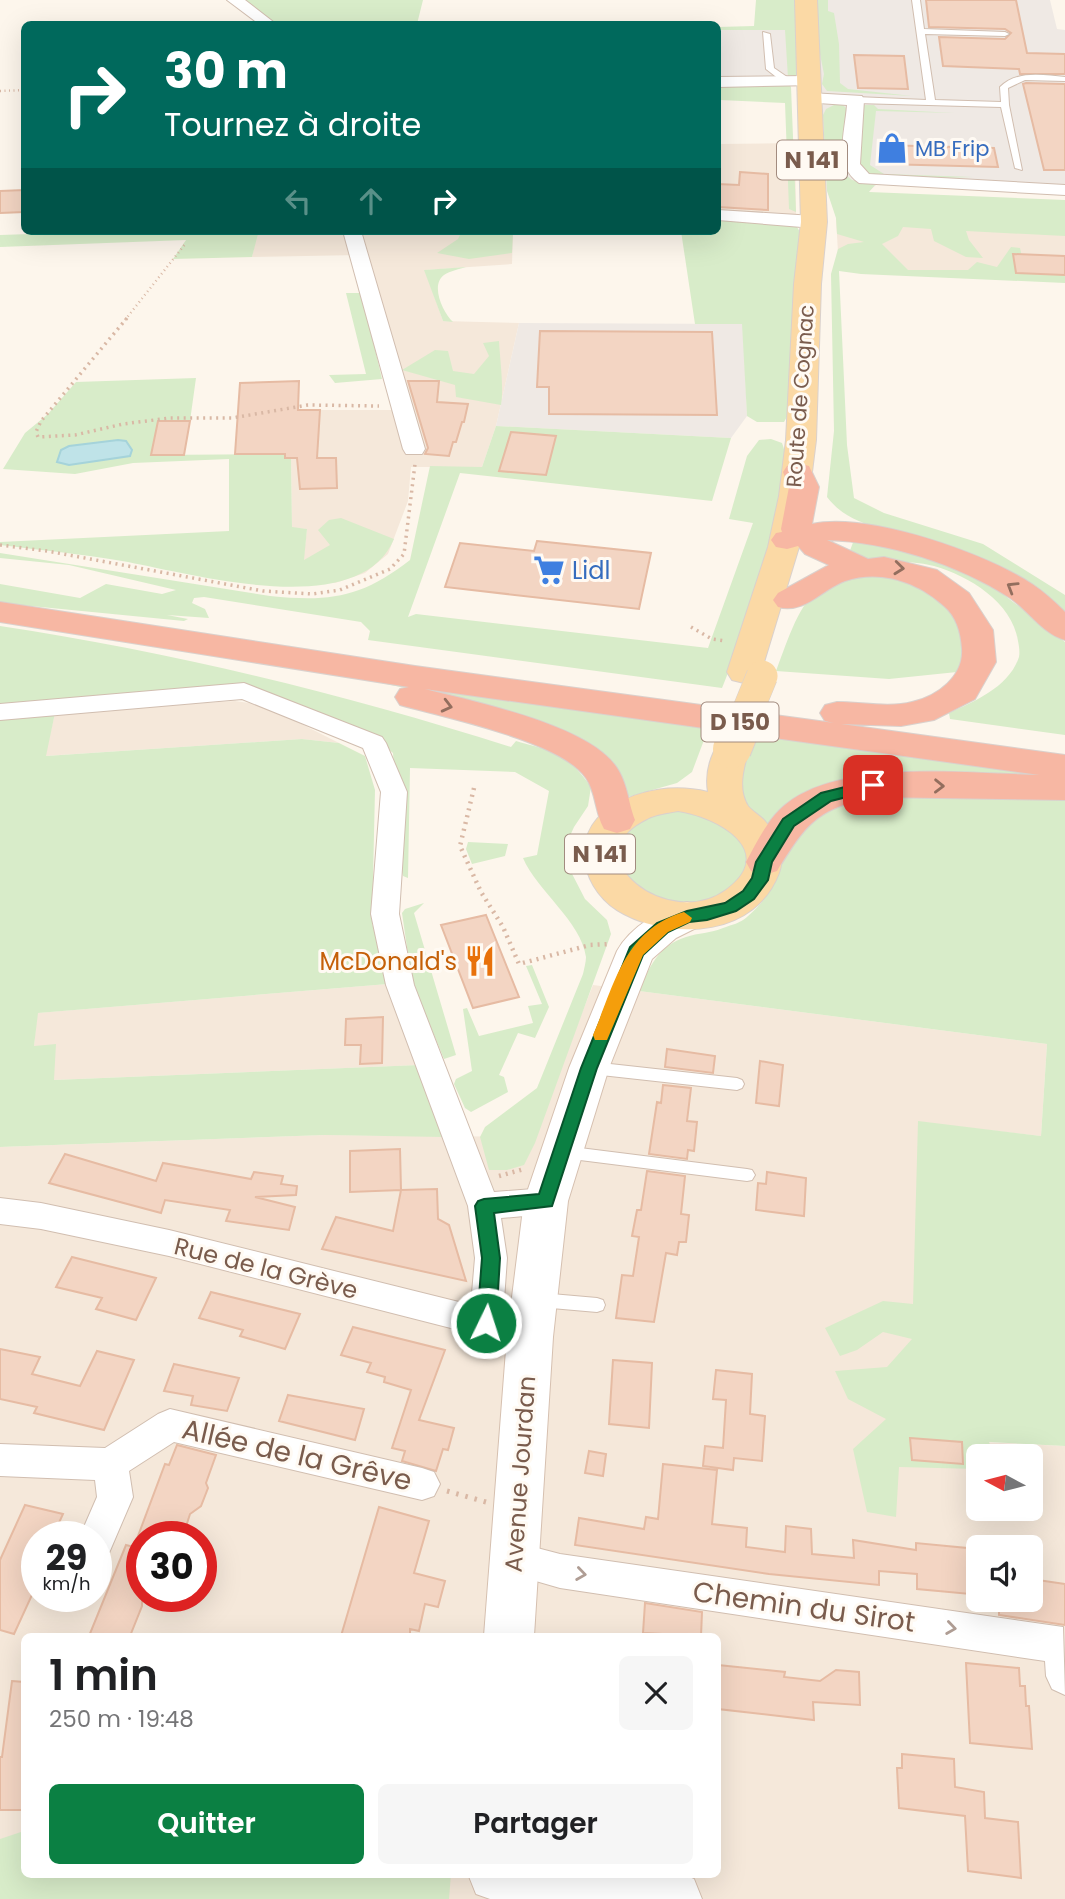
<!DOCTYPE html>
<html lang="fr">
<meta charset="utf-8">
<style>
:root{--surface:#fff;--page:#f6f6f6;--text:#202124;--muted:#757577;--accent:#0b8043}
body{margin:0;font-family:Poppins,sans-serif;background:var(--page);color:var(--text);height:100vh;display:flex;flex-direction:column;font-size:26px;white-space:nowrap}
*{box-sizing:border-box;margin:0}
p{font-size:23px;color:var(--muted)}
.icon{flex:none;width:38px;height:38px;fill:none;stroke:currentColor;stroke-width:2;stroke-linecap:round;stroke-linejoin:round}
.map{position:relative;flex:1;overflow:hidden}
.panel{position:absolute;left:21px;top:1633px;width:700px;height:245px;display:flex;flex-direction:column;background:var(--surface);border-radius:10px;box-shadow:0 7px 28px #0002}
.panel>*{flex:none}
.guide{position:absolute;left:21px;top:21px;width:700px;height:214px;border-radius:10px;box-shadow:0 7px 28px #0002;background:#00695c;color:#fff;overflow:hidden}
.needle{width:46px;rotate:277deg}
.controls{position:absolute;left:966px;top:1444px;display:grid;gap:14px}
.controls a{display:grid;place-items:center;width:77px;height:77px;border-radius:10px;background:var(--surface);box-shadow:0 7px 28px #0002;font-size:35px}
.speed{position:absolute;left:21px;top:1521px;display:flex;gap:14px;font-size:35px;font-weight:700;text-align:center}
.speed>*{display:grid;place-content:center;width:91px;height:91px;border-radius:50%;background:var(--surface);box-shadow:0 7px 28px #0002;line-height:1}
.speed small{font-size:18px;font-weight:400}
.speed .limit{border:10px solid #d22;background:#fff;color:#111}
.pin{position:absolute;display:grid;place-items:center;width:60px;height:60px;color:#fff;margin:-30px;border-radius:14px;box-shadow:0 4px 10px #0006}
.me{position:absolute;width:77px;margin:-38px;rotate:4deg;stroke-linejoin:round;filter:drop-shadow(0 0 5px #0008)}
.turn{display:flex;align-items:center;gap:24px;height:147px;padding:0 28px;font-size:32px}
.turn .icon{width:91px;height:91px;stroke-width:2.5}
.turn b{display:block;font-size:49px;line-height:60px}
.lanes{display:flex;align-items:center;height:66px;padding:0 28px;background:#0003;justify-content:center;gap:35px;direction:ltr}
.lanes .off{opacity:.35}
.round{display:grid;place-items:center;flex:none;width:74px;height:74px;border-radius:10px;background:var(--page)}
.head{display:flex;align-items:center;justify-content:space-between;height:119px;padding:0 28px}
h1{font-size:42px;font-weight:600;line-height:52px}
.button{display:flex;gap:14px;margin-top:auto;padding:14px 28px}
.button a{flex:1;height:80px;border-radius:10px;background:var(--accent);color:#fff;font-size:28px;font-weight:600;line-height:80px;text-align:center}
.button a+a{background:var(--page);color:var(--text)}
.map>svg:first-child{display:block}
</style>
<div class="map">
<svg width="1065" height="1899" viewBox="0 0 1065 1899">
<rect width="100%" height="100%" fill="#fdf6ec"/>
<path fill="#f5e8da" fill-rule="evenodd" d="M795,143L796,216L718,213V144Z
M836,218L1065,225V280L839,270Z
M352,231H513L512,264L425,270L443,321L519,323L496,426L482,467H411L408,501L388,554L365,573L335,583L301,578L307,529L292,528L291,458H297L303,410H402L358,255L252,257L257,234H352Z
M235,701L264,705L339,743L302,739L45,756L55,713Z
M388,984L419,1065L53,1080L34,1046L37,1013Z
M593,985L1047,1044L1041,1136L918,1122L956,1441L1065,1446V1899H0V1147L325,1135L533,1137ZM978,1456H1031V1508H978ZM37,1536H96V1596H37ZM142,1536H201V1596H142ZM978,1547H1031V1600H978ZM24,1636H718V1874H24Z"/>
<path fill="#efe9e4" d="M819,0H1050L1057,29L1065,30V188L882,180L868,192L827,191L821,78L718,80V30H819Z
M519,323L743,324L747,416L731,438L496,426Z"/>
<path fill="#d8ecc9" d="M235,0H423L417,24H268Z
M756,0H795L797,78H788L785,30H718V27L754,26Z
M816,0H828V11L834,13L839,44L840,83L848,89L912,96L827,91L822,84L824,74L818,44Z
M788,83L791,87L796,212L789,209L785,103L720,100L718,95L720,86Z
M834,105H843L847,109L848,137L842,172L852,180L875,185L869,192L1065,200V236L966,231L969,240L983,258L966,257L934,241L931,229L903,227L898,236L882,244L908,270H968L977,262L997,267L1011,247L1020,248L1023,261L1065,269V283L861,274L839,271L847,445L854,498L884,513L983,544L1065,595V620C1020,594 975,565 928,542C893,525 854,532 827,497L834,431L831,274L838,249L848,244L864,242L837,234L836,218L827,191L823,115L826,109Z
M861,105H874L878,109L955,113L876,111L870,165L884,174L973,177L881,180L860,170Z
M718,219L791,225L797,227L800,232L792,408L784,422H757L747,416L742,324H695L681,231H718Z
M123,231H346L347,234H258L252,257L173,259L186,240L0,247V235Z
M462,231H513L512,253L469,259L437,253L458,239Z
M466,267C460,269 450,271 444,275C430,285 443,313 453,322L443,321L424,270Z
M346,293H362L382,379L335,383L329,375L366,374Z
M499,341C500,360 504,388 501,405L456,397L455,385L402,370L435,350L448,351L453,371L474,374L489,356L483,343Z
M196,378L190,421H158L152,455L285,454V458H291L292,527L307,529L304,560L330,545L318,530L329,520L341,518L394,539C359,623 190,573 122,561C81,554 41,550 0,545V542L229,531V459L133,463L75,474L3,469L25,433L48,414L76,382Z
M496,426L731,438L712,501L460,473L408,617L416,614L708,648L753,523L729,519L747,456L759,440L771,439L782,443C801,486 741,641 722,688L368,640L370,631L361,622L204,597L194,598L192,603L205,609L209,618L167,615L188,619L184,621L0,603V584L80,598L106,584L162,594L176,590L69,565L0,558V553L270,596C330,602 361,598 410,560L430,466L482,467Z
M855,537L890,544L981,577L1065,642V735L950,719L949,713C975,701 1009,687 1019,657C1020,652 1019,646 1018,641C1012,602 969,576 934,566C906,559 876,563 848,556Z
M885,573L950,587L982,612L988,632L957,672L889,679L776,671C784,651 798,604 816,593C835,580 862,576 885,573Z
M0,626C173,652 344,694 511,747L516,741C555,752 567,753 591,787L588,806L574,827L565,847L568,866L585,899L607,920L611,934L535,1143L524,1165L507,1170H489L480,1137L485,1127L537,1088L583,974C584,969 586,962 586,957C581,921 537,891 523,858L537,855L549,791L515,772L410,768L408,878L403,876L400,862L393,753L376,739L235,686L0,710Z
M330,672L710,724L692,772L677,783L617,800L603,764L405,688Z
M55,713L46,756L302,739L339,743L365,756L375,790L372,923L388,984L38,1013L34,1046L56,1044L54,1080L419,1065L444,1137L325,1135L0,1147V715Z
M756,730L1065,772V781L879,779L769,838L745,808L737,778Z
M887,794L1065,795V1446L989,1442L995,1456H978V1469L899,1467L896,1517L867,1512L853,1449L886,1419L848,1399L835,1371L887,1367L912,1339L883,1332L857,1350L840,1356L825,1328L883,1301L913,1304L918,1121L1041,1136L1047,1044L639,991C649,967 659,945 686,937C698,933 711,933 723,928C731,925 741,923 747,917C774,894 774,879 788,849C806,809 849,801 887,794Z
M680,807L737,830L750,861L746,877L719,900L678,907L621,884L612,839L622,826Z
M468,842L508,844L505,856L472,864L466,849Z
M424,903L414,913L456,1055L444,1059L412,982L402,913L405,909Z
M532,965L549,1007L535,1038L518,1033L499,1075L504,1077L508,1092L471,1112L465,1108L454,1084L456,1079L472,1071L463,1009L467,1008L479,1036L533,1023L528,1006L542,1004L526,966Z
M24,1831V1874H451L449,1899H0V1839Z"/>
<path fill="#bfe3e8" stroke="#a5d3da" stroke-width="2" d="M118,440L126,441L132,450L130,456L69,465L57,462L61,450L69,446Z"/>
<path fill="#f3d5c3" stroke="#e6bba3" stroke-width="2" d="M926,0H1016L1027,53L1065,54V74H1020L1019,69L943,66L939,37L1005,39L1011,33L1005,29L929,27Z
M854,55L904,56L908,89L858,88Z
M1026,83L1065,84V170H1044L1023,84Z
M880,145L994,148L998,167L882,164Z
M740,172L768,174V210L718,207V184L739,185Z
M24,190V212L0,213V191Z
M1013,254L1065,256V275L1016,273Z
M540,331L712,332L717,415L549,414V387H537Z
M299,381L298,410H320L317,458H336L337,488L300,489L297,458H285V454H235L240,383Z
M408,381H439L437,402L468,404L464,422H462L456,442H453L449,456L425,454L428,448Z
M158,421H190L184,455H151Z
M511,432L556,436L546,475L499,471Z
M537,541L651,553L639,609L445,587L460,543L534,551Z
M486,915L519,997L473,1008L441,925Z
M383,1017L382,1063L360,1064L361,1045H345L346,1019Z
M667,1049L715,1056L713,1073L665,1067Z
M760,1061L783,1065L779,1106L756,1103Z
M663,1085L691,1088L687,1121L697,1122L694,1151L688,1150L687,1159L649,1154L657,1102L661,1103Z
M400,1149L401,1190L437,1189L438,1219L449,1225L466,1281L322,1249L336,1217L393,1231L401,1190L350,1192V1151Z
M65,1154L156,1181L163,1163L251,1179L254,1172L283,1176L281,1184L297,1186L296,1195L255,1197L295,1207L289,1230L226,1221L230,1210L165,1200L161,1213L49,1183Z
M647,1171L685,1176L681,1214L689,1215L686,1242H679L677,1255L666,1253L654,1322L616,1318L622,1275L633,1276L639,1237L632,1236L637,1210H641Z
M767,1172L806,1178L804,1216L756,1210L758,1183L766,1184Z
M72,1257L156,1278L136,1320L96,1309L102,1298L56,1287Z
M211,1292L300,1314L285,1349L240,1336L243,1330L199,1318Z
M353,1327L445,1350L419,1420L454,1428L448,1450L443,1449L436,1471L402,1461L405,1451L392,1448L411,1390L384,1382L385,1377L367,1372L371,1363L341,1355Z
M0,1349L40,1357L32,1374L80,1386L97,1351L134,1360L104,1430L34,1413L37,1407L0,1399Z
M613,1360L652,1363L649,1428L609,1424Z
M174,1364L239,1378L227,1411L191,1405L193,1396L164,1391Z
M716,1370L752,1374L750,1414L765,1416L762,1461L734,1458L733,1470L703,1466L705,1446L723,1448L726,1400L713,1399Z
M288,1395L364,1409L355,1440L279,1421Z
M910,1438L962,1442L963,1464L912,1460Z
M177,1445L216,1455L206,1483L208,1488L201,1506L190,1514L183,1536H138L165,1464L169,1465Z
M589,1451L606,1454L603,1476L585,1473Z
M663,1464L717,1470L712,1524L747,1528L746,1547L785,1552L786,1526L811,1529L812,1554L854,1558L853,1540L916,1550V1543L967,1548L970,1594L917,1589V1574L879,1571V1585L769,1574L575,1545L579,1518L644,1529L646,1517L658,1519Z
M25,1505L63,1514L53,1536H37V1584L14,1634L0,1630V1560Z
M379,1507L429,1521L414,1573L445,1581L438,1607L425,1604L419,1631L410,1629V1636H341Z
M126,1545L142,1549V1606L130,1636H89Z
M1031,1579L1065,1584V1625L999,1615V1600H1031Z
M645,1603L702,1612L701,1636L643,1633Z
M966,1663L1019,1668L1020,1686H1025L1026,1706H1029L1032,1749L970,1743Z
M718,1665L785,1672L784,1677L820,1681L836,1670L859,1672L860,1705L813,1702L814,1720L718,1709Z
M12,1681L24,1682V1810H0V1757H2Z
M902,1754L954,1759L955,1787L984,1792L985,1818L1018,1822L1021,1878L968,1871L965,1816L899,1808L897,1768H902Z"/>
<g fill="none" stroke-linecap="round" stroke-linejoin="round">
<defs>
<path id="lane" d="M912,0H920L924,29L1005,32L1009,34L1005,36L925,34L935,100L1001,102L1000,87C1017,70 1043,75 1065,77V81L1025,80L1008,88L1009,105L1022,170L1015,168L1001,107L856,103L852,100L856,97L926,100Z
M763,32L770,34L774,68L790,79V83H784L766,69Z
M592,1062L737,1078L742,1080L744,1084L742,1088L737,1090L592,1074L587,1072L585,1068L587,1064Z
M564,1146L747,1169L752,1170L755,1175L752,1180L747,1181L564,1158L559,1156L556,1152L559,1148Z
M540,1293L597,1298L603,1300L605,1305L603,1310L597,1312L540,1307L534,1305L532,1300L534,1295Z"/>
<path id="street" d="M227,0H245L276,24H259Z
M809,76L817,81L815,85L718,87V77Z
M810,93L862,96L864,100L860,164L869,174L1065,185V195L859,183C833,165 845,133 847,105L804,102L802,98L804,94Z
M718,210L814,216L823,222L814,228L718,220Z
M343,231H361L425,449L422,454H406L403,449Z
M244,683L382,737L386,743L407,792L399,914L414,985L494,1192L546,1188L557,1192L562,1201L557,1210L546,1214L501,1218L507,1258L503,1314L542,1327L547,1337L542,1347L530,1352L486,1337L169,1256L41,1229L0,1224V1198L41,1203L169,1230L471,1305L475,1258L468,1206L386,985L371,914L381,792L363,748L242,699L0,720V704Z
M170,1409L422,1468L434,1472L440,1484L434,1496L422,1500L174,1442L129,1471L133,1497L109,1553L96,1558V1536H80L97,1497L95,1480L0,1476V1444L105,1448L158,1414Z
M514,1542L560,1554L1063,1627L1065,1695L1052,1689L1046,1676L1045,1661L560,1588L501,1571L496,1559L501,1547Z"/>
<path id="secondary" d="M687,902L700,906L706,916L700,926L676,938L652,959L609,1068L568,1201L553,1337L534,1636H484L507,1337L524,1201L569,1068L617,951C631,926 660,910 687,902Z
M468,1874H682L694,1879L702,1899H490L476,1894Z"/>
<path id="primary" d="M795,0H817L827,222L821,284L816,440L809,496L799,547L761,672L756,680L744,683L732,680L727,672L768,547L779,496L786,440L794,284L801,222Z
M732,737L744,741L749,749C744,767 737,788 748,806C752,811 759,815 764,820C776,834 786,855 779,873C756,935 675,941 624,914C582,893 567,835 611,807C640,789 675,784 708,792C705,774 710,756 720,741ZM678,811C718,817 779,851 726,890C669,932 570,856 647,819C656,814 668,813 678,811Z"/>
<path id="highway" d="M798,463L809,466L819,487L812,524C868,512 985,553 1032,584C1044,592 1055,602 1065,612V640C1043,634 1029,611 1010,598C958,564 888,542 827,540L868,559L884,557L937,570L969,593L993,630L996,662L975,699L934,720L901,726L841,724L1065,755V800L873,797C816,809 806,824 777,871L764,875L751,871L746,862C757,842 767,820 785,805C842,758 969,774 1040,775L425,689C475,702 583,724 614,764C627,780 628,802 635,820L630,829L617,833L604,829C595,813 596,792 586,778C561,741 443,717 400,705L395,697L400,689L409,687L0,622V602L415,666L834,723L825,721L820,713L825,705L837,702C861,702 889,708 912,702C938,696 964,676 962,649C961,633 957,617 944,606C918,582 880,569 845,581C821,590 805,614 778,607L773,600L778,593L829,565L805,554L798,546L787,549L776,547L771,540L776,533L782,532L781,529L789,487L783,472L787,466Z"/>
</defs>
<use href="#lane" stroke="#d1beb0" stroke-width="2"/>
<use href="#street" stroke="#d1beb0" stroke-width="2"/>
<use href="#secondary" stroke="#d6c0b0" stroke-width="2"/>
<use href="#primary" stroke="#dad1cd" stroke-width="2"/>
<use href="#highway" stroke="#dad1cd" stroke-width="2"/>
<path stroke="#d9b8a5" stroke-width="2.5" stroke-dasharray="1 3.5" stroke-linecap="butt" d="M0,91L24,90
M125,320L186,243"/>
<path stroke="#d9b8a5" stroke-width="3.5" stroke-dasharray="2 4.5" stroke-linecap="butt" d="M127,318L41,421L36,432L38,437L75,435L123,424L170,418H232L308,405L379,406
M0,545L47,551L263,591L312,594L340,590L390,569L404,554L415,464
M691,627L712,639L725,641"/>
<path stroke="#d9b8a5" stroke-width="4.5" stroke-dasharray="2 5" stroke-linecap="butt" d="M474,788L460,846L481,892L503,927L519,964L590,945L610,944
M499,1176L524,1169"/>
<path stroke="#d9b8a5" stroke-width="5" stroke-dasharray="2.5 7" stroke-linecap="butt" d="M447,1491L486,1502"/>
<use href="#lane" fill="#fff" fill-rule="evenodd"/>
<use href="#street" fill="#fff" fill-rule="evenodd"/>
<use href="#secondary" fill="#fff" fill-rule="evenodd"/>
<use href="#primary" fill="#fbd9a5" fill-rule="evenodd"/>
<use href="#highway" fill="#f7b7a3" fill-rule="evenodd"/>
<defs>
<path id="primary-bridge-far1" d="M742,725L762,676"/>
<path id="primary-bridge" d="M732,749L742,724"/>
</defs>
<use href="#primary-bridge-far1" stroke="#dad1cd" stroke-width="32" stroke-linecap="butt"/>
<use href="#primary-bridge" stroke="#dad1cd" stroke-width="40" stroke-linecap="butt"/>
<use href="#primary-bridge-far1" stroke="#fbd9a5" stroke-width="31"/>
<use href="#primary-bridge" stroke="#fbd9a5" stroke-width="38"/>
</g>
<defs><path id="oneway-chevron" d="M-2-3.5L2.5 0L-2 3.5" fill="none" stroke-width="1.6" stroke-linecap="round" stroke-linejoin="round" transform="scale(1.75)"/></defs>
<g stroke="#936e5e">
<use href="#oneway-chevron" transform="translate(899 568) rotate(6)"/>
<use href="#oneway-chevron" transform="translate(1012 587) rotate(-149)"/>
<use href="#oneway-chevron" transform="translate(447 706) rotate(14)"/>
<use href="#oneway-chevron" transform="translate(939 786) rotate(1)"/>
</g>
<g stroke="#af9d94">
<use href="#oneway-chevron" transform="translate(581 1574) rotate(8)"/>
<use href="#oneway-chevron" transform="translate(951 1628) rotate(8)"/>
</g>
<path fill="#0b8043" stroke="#07532c" stroke-width="2" d="M873,780L878,781L881,785L878,789L831,801L794,826L772,862L768,880L754,899L736,911L707,920L689,922L668,932L643,955L597,1068L552,1206L494,1213L500,1258L496,1323L493,1329L486,1331L480,1329L477,1323L482,1258L475,1206L478,1201L484,1199L539,1194L581,1068L630,947L657,923L687,911L725,903L743,891L752,878L756,862L783,819L821,793Z"/>
<path fill="#f59e0b" d="M684,912L692,918L690,922L668,932L643,955L607,1040H595L593,1035C615,984 624,930 684,912Z"/>
<defs>
<symbol id="shop-bare" viewBox="-9 -9 18 18"><path d="M-5-2.5h2.3a2.7 3.5 0 0 1 5.4 0H5L5.5 6h-11ZM-1.5-2.5h3a1.5 2.3 0 0 0-3 0Z" fill="#3f7fe0" stroke="#fffaf3" stroke-width="2.5" paint-order="stroke"/></symbol>
<symbol id="supermarket-bare" viewBox="-9 -9 18 18"><path d="M-6-5.5h2.5l.6 2H6L4.5 2H-2.5L-4.4-4H-6ZM-1.5 3.2a1.3 1.3 0 1 0 .1 0ZM3 3.2a1.3 1.3 0 1 0 .1 0Z" fill="#3f7fe0" stroke="#fffaf3" stroke-width="2.5" paint-order="stroke"/></symbol>
<symbol id="restaurant-bare" viewBox="-9 -9 18 18"><path d="M-5-6h1v4h1v-4h1v4h1v-4h1v5L-1.5 .5V6h-2V.5L-5-1ZM5-6V6H3V1.5H1.5Q1.5-4 5-6Z" fill="#e8710a" stroke="#fffaf3" stroke-width="2.5" paint-order="stroke"/></symbol>
</defs>
<g fill-rule="evenodd">
<use href="#shop-bare" x="870" y="126" width="44" height="44"/>
<use href="#supermarket-bare" x="527" y="548" width="44" height="44"/>
<use href="#restaurant-bare" x="458" y="939" width="44" height="44"/>
</g>
<g text-anchor="middle" dominant-baseline="central" stroke-width="6" stroke-linejoin="round" paint-order="stroke">
<g font-size="21" fill="#366cbe" stroke="#fffaf3" text-anchor="start">
<text x="915" y="148">MB Frip</text>
</g>
<g font-size="21" fill="#7a5c4d" stroke="#fffaf3">
<text transform="translate(800 396) rotate(-86)">Route de Cognac</text>
</g>
<g fill="#fffaf3" stroke="#a28b7f" stroke-width="2">
<rect x="777" y="140.5" width="70" height="39" rx="5"/>
<rect x="701.5" y="702.5" width="77" height="39" rx="5"/>
<rect x="565" y="834.5" width="70" height="39" rx="5"/>
</g>
<g font-size="23" font-weight="bold" fill="#7a5c4d">
<text x="812" y="160">N 141</text>
<text x="740" y="722">D 150</text>
<text x="600" y="854">N 141</text>
</g>
<g font-size="24" fill="#366cbe" stroke="#fffaf3" text-anchor="start">
<text x="572" y="570">Lidl</text>
</g>
<g font-size="24" fill="#c56008" stroke="#fffaf3" text-anchor="end">
<text x="457" y="961">McDonald's</text>
</g>
<g font-size="24" fill="#7a5c4d" stroke="#fffaf3">
<text transform="translate(266 1268) rotate(14)">Rue de la Grève</text>
<text transform="translate(520 1474) rotate(-86)">Avenue Jourdan</text>
</g>
<g font-size="28" fill="#7a5c4d" stroke="#fffaf3">
<text transform="translate(297 1455) rotate(13)">Allée de la Grêve</text>
<text transform="translate(804 1607) rotate(8)">Chemin du Sirot</text>
</g>
</g>
</svg>
<div class="controls">
<a><svg class="needle" viewBox="-14 -14 28 28"><path d="M0-13l5 13h-10z" fill="#e53935"/><path d="M0 13l5-13h-10z" fill="#757577"/></svg></a>
<a><svg class="icon" aria-label="sound" viewBox="0 0 24 24"><path d="M4 9h4l5-4v14l-5-4H4zM17 9q2 3 0 6"/></svg></a>
</div>
<div class="speed"><div>29<small>km/h</small></div><div class="limit">30</div></div>
<div class="pin" style="left:873px;top:785px;background:#d93025"><svg class="icon" aria-label="arrive" viewBox="0 0 24 24"><path d="M6 21V4h12l-3 4 3 4H6"/></svg></div>
<svg class="me" style="left:486px;top:1323px" viewBox="-20 -20 40 40"><circle r="17" fill="#0b8043" stroke="#fff" stroke-width="3"/><path d="M0-11L8 9 0 5-8 9z" fill="#fff"/></svg>
<div class="guide">
<div class="turn"><svg class="icon" aria-label="right" viewBox="0 0 24 24"><path d="M7 20v-9h11M14 6l5 5-5 5"/></svg><div><b>30 m</b>Tournez à droite</div></div>
<div class="lanes"><svg class="icon off" aria-label="left" viewBox="0 0 24 24"><path d="M17 20v-9H6M10 6l-5 5 5 5"/></svg><svg class="icon off" aria-label="ahead" viewBox="0 0 24 24"><path d="M12 20V5M6 11l6-6 6 6"/></svg><svg class="icon" aria-label="right" viewBox="0 0 24 24"><path d="M7 20v-9h11M14 6l5 5-5 5"/></svg></div>
</div>
<section class="panel">
<div class="head"><div><h1>1 min</h1><p>250 m · 19:48</p></div><a class="round"><svg class="icon" aria-label="close" viewBox="0 0 24 24"><path d="M6 6l12 12M18 6L6 18"/></svg></a></div>
<div class="button"><a>Quitter</a><a>Partager</a></div>
</section>
</div>
